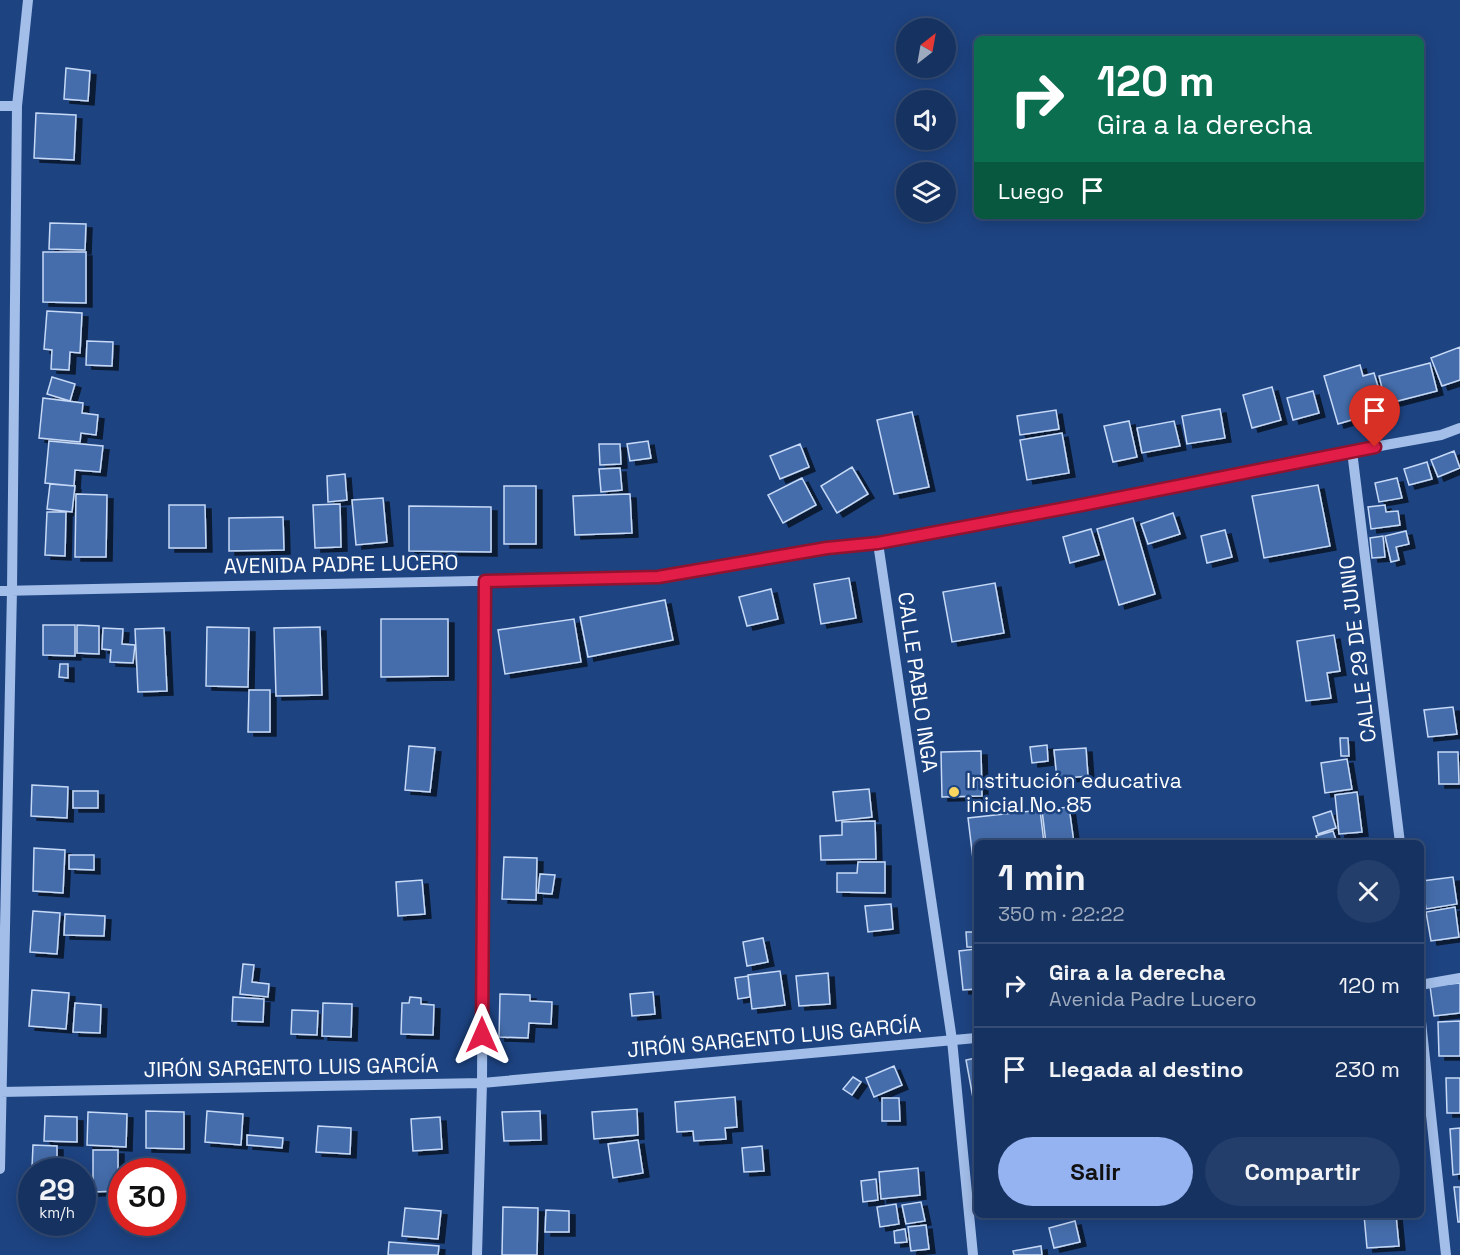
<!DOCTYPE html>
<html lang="es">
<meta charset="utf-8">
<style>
:root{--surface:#163261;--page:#233e6a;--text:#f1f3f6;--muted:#9eaabd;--line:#354d76;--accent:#95b2f1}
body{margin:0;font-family:"Space Grotesk",sans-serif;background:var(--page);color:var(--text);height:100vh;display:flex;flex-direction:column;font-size:22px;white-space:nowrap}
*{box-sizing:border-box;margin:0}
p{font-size:20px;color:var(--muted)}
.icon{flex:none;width:33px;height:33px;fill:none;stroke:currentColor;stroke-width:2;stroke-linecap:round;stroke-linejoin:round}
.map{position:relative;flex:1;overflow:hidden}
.side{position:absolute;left:974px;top:840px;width:450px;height:378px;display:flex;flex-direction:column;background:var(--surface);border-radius:9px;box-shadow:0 3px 15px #0003,0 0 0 2px var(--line)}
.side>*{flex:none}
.top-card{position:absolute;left:974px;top:36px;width:450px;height:183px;border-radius:9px;box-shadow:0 3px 15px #0003,0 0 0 2px var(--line);background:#0b6e4f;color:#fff;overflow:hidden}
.needle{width:39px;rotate:31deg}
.tools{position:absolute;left:896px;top:18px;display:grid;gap:12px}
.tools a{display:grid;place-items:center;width:60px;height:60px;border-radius:50%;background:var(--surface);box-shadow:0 3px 15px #0003,0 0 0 2px var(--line);font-size:30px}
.speed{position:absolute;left:18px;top:1158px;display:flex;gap:12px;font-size:30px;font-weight:700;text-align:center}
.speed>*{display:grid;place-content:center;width:78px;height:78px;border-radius:50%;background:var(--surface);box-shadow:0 3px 15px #0003,0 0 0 2px var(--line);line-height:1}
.speed small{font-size:15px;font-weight:400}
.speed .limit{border:9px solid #d22;background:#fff;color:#111}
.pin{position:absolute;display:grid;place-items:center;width:51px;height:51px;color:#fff;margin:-62px -26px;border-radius:50% 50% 50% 0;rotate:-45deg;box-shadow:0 0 6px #0007}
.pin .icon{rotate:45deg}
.me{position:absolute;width:66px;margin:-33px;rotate:0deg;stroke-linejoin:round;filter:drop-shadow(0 0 4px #0008)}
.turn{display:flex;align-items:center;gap:21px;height:126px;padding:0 24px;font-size:27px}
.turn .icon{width:78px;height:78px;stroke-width:2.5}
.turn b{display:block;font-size:42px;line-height:51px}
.then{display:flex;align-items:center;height:57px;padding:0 24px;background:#0003;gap:12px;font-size:22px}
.round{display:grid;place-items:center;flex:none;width:63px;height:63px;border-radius:32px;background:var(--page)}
.summary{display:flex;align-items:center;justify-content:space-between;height:102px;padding:0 24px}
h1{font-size:36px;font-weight:600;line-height:45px}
.cta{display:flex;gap:12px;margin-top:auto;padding:12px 24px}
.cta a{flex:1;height:69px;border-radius:36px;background:var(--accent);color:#111;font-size:24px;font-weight:600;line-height:69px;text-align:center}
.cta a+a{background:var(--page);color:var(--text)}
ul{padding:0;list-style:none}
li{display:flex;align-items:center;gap:18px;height:84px;padding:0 24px;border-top:2px solid var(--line)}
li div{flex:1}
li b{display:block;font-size:22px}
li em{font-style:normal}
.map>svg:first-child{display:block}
</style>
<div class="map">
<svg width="1460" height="1255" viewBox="0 0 1460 1255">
<defs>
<filter id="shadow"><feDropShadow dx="6" dy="4" stdDeviation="0" flood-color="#0009"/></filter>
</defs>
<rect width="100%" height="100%" fill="#1d4381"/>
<path fill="#456dab" stroke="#c6d9f7" stroke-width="1.5" filter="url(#shadow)" d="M66,68L90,71L88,101L64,99Z
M36,113L76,115L74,160L34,158Z
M50,223L86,224L85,250L49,249Z
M43,252H86V303L43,302Z
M47,311L82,313L80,353L70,352L69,370L51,369L52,350L44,349Z
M87,341L113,342L112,366L86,365Z
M1460,347V380L1442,386L1431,358Z
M1430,363L1437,391L1386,404L1379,376Z
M1360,365L1363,376L1374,373L1385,410L1338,424L1324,376Z
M52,377L75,384L70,401L47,394Z
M1272,387L1281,420L1252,428L1243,395Z
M1313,391L1319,413L1293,420L1287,398Z
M43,398L83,403L82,413L98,415L96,435L81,433L80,442L39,438Z
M1220,409L1225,438L1187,444L1182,416Z
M1056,410L1059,429L1020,435L1017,416Z
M912,412L929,487L894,494L877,420Z
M1129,421L1137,457L1113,462L1104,426Z
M1174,421L1180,446L1142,453L1137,428Z
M1062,433L1069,473L1027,480L1020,440Z
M49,441L103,446L100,472L75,470L74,486L45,483Z
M648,441L651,458L630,461L627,444Z
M599,444H620L621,464L600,465Z
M800,444L809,467L780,479L770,456Z
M1454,451L1460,468L1438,477L1431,460Z
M1427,462L1432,479L1409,485L1404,469Z
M852,467L868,494L837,513L821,486Z
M620,468L622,490L601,492L599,469Z
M345,474L347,500L328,502L327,476Z
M802,478L816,505L783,523L768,495Z
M1397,478L1402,498L1379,502L1375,483Z
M50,484L75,486L72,512L47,509Z
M1318,485L1330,546L1264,558L1252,496Z
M504,486H536V544H504Z
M76,494L107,495L106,557H75Z
M630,494L632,533L575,535L573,496Z
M383,498L387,542L356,545L352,500Z
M340,504L341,547L315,548L313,505Z
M169,505H205L206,548H169Z
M1385,505L1386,512L1398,511L1400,525L1371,529L1368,507Z
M409,506L491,507V552L409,551Z
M47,512H66L65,556L45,555Z
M1173,513L1180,534L1148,544L1141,524Z
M283,517L284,550L229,551V518Z
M1133,518L1155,594L1119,605L1097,529Z
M1091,529L1099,555L1070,563L1063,537Z
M1225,530L1232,557L1207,563L1201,536Z
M1406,531L1409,544L1396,547L1399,560L1391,562L1385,536Z
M1383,536L1385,557L1372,558L1370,538Z
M849,578L856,618L821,624L814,584Z
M995,583L1004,633L952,642L943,592Z
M771,589L778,619L747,626L739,597Z
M665,600L673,640L588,657L580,617Z
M381,619H448V676L381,677Z
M574,619L581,662L505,674L498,630Z
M43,625H75V656L43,655Z
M77,625L99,626V654L77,653Z
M207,627L249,628L248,687L206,686Z
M320,627L322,695L276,696L274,628Z
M103,628L123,629L122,644L135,645L133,663L110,662L111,650L102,649Z
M164,628L167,691L138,692L135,629Z
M1334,635L1340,671L1327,673L1331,698L1306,701L1297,641Z
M60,664H68V678L59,677Z
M249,690H270V732H248Z
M1453,707L1457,734L1428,737L1424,710Z
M1340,738H1348L1349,756H1341Z
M1047,745L1048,761L1032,763L1030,747Z
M409,746L435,748L430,792L405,790Z
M1086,748L1088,776L1057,779L1054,750Z
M981,751L982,796L942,797L941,752Z
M1438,752H1458L1459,784H1439Z
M1347,759L1352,789L1325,793L1321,763Z
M32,785L68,787L67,818L31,816Z
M869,789L872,817L836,821L833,792Z
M73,791H98V808H73Z
M1357,792L1362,832L1339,834L1335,795Z
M1069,807L1074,843H1046L1042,810Z
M1040,810L1044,843H976V859H973L968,818Z
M1331,811L1336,828L1318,834L1313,817Z
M875,821L876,859L821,860L820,836L842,835V822Z
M1333,831L1337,843H1318L1316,836Z
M34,848L65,850L63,893L33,891Z
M69,855H94V870L69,869Z
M504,857L537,858L536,900L502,899Z
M858,862H885V893L837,892V873H857Z
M540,874L555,875L552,894L538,893Z
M1453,877L1457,904L1426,909L1422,881Z
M422,880L425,914L398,916L396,882Z
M891,904L893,929L868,932L865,906Z
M1455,907L1459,937L1431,941L1426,912Z
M33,911L60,913L57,954L30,952Z
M65,914L105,916L104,936L64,935Z
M966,932H976V947H967Z
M763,938L768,962L747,966L743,942Z
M976,949V989L963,990L959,951Z
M243,964L254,965L252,982L269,984L268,997L240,994Z
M780,971L785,1005L752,1009L748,975Z
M828,973L830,1004L799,1006L796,976Z
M748,976L750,997L738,999L735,978Z
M1460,983V1013L1434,1016L1430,986Z
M32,990L69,993L66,1029L29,1026Z
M653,992L655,1014L632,1016L630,994Z
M500,994L530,995V1001L552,1002L551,1024L529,1023L528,1038L499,1037Z
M233,997L264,999L263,1022L232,1021Z
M410,997L421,998V1004L434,1005L433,1035L401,1034L402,1003H409Z
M75,1003L101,1005L100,1033L73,1032Z
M323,1003L352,1004L351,1037L322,1036Z
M292,1010L318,1011L317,1035L291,1034Z
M1460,1021V1056H1439L1438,1022Z
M976,1058V1098H973L966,1060Z
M894,1066L902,1085L874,1097L866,1078Z
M853,1077L861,1082L852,1095L843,1089Z
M1446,1078H1460V1113H1447Z
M735,1097L737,1127L725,1128L726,1139L694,1141L693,1131L677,1132L675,1102Z
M882,1098H899L900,1121H882Z
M637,1109L638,1135L594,1139L592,1112Z
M146,1111L184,1112V1149L146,1148Z
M207,1111L243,1114L241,1145L205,1142Z
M540,1111L541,1140L504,1141L502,1112Z
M88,1112L127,1114L126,1147L87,1145Z
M45,1116L77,1117V1142L44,1141Z
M440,1117L442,1149L413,1151L411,1119Z
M318,1126L351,1128L350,1154L316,1152Z
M1460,1128V1174L1453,1175L1450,1129Z
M247,1135L283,1138L282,1148L247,1145Z
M638,1140L643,1173L613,1178L608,1144Z
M33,1145L57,1146V1169L32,1168Z
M762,1146L764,1171L744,1172L742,1148Z
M93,1150H118V1191L93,1192Z
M918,1168L920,1195L881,1199L879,1172Z
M876,1179L878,1200L863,1202L861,1181Z
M1454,1187H1460V1222H1458Z
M921,1202L925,1221L906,1224L902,1205Z
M896,1204L899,1224L880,1227L877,1207Z
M503,1207L538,1208L537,1255H502Z
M405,1208L441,1211L438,1239L402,1236Z
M546,1210L569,1211V1232H545Z
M1364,1215H1396L1399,1246L1367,1248Z
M1075,1221L1080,1242L1054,1248L1049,1228Z
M926,1225L929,1249L911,1251L908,1227Z
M905,1229L907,1242L895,1243L894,1231Z
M389,1242L439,1246L438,1255H388Z
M1041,1246L1042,1255H1014L1013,1251Z"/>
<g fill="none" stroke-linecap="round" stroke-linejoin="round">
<path stroke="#a2bee9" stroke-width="10" d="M0,106H17
M1352,451L1400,843
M878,543L952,1040L973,1255
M0,591L658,577L827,548L878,543L1082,505L1352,451L1441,435L1460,428
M1420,985L1460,978
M1420,1012L1446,1255
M0,1092L482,1083L976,1038
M0,1169L12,590L17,106L28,0
M477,1255L482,1083L485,581"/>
</g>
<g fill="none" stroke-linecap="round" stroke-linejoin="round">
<defs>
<path id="route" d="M482,1035L485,581L658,577L827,548L878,543L1082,505L1375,447"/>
</defs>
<use href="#route" stroke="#92132f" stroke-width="15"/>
<use href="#route" stroke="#e11d48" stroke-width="10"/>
</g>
<circle fill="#fad660" stroke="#1d4381" stroke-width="2" cx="954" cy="792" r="6"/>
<g text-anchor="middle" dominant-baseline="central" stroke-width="5" stroke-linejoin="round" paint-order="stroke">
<g font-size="21" fill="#fff" stroke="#1d4381">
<text transform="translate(341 564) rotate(-1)">AVENIDA PADRE LUCERO</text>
<text transform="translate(1357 649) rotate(-97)">CALLE 29 DE JUNIO</text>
<text transform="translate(918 682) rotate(82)">CALLE PABLO INGA</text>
<text transform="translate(774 1037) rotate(-5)">JIRÓN SARGENTO LUIS GARCÍA</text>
<text transform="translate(291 1067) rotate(-1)">JIRÓN SARGENTO LUIS GARCÍA</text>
</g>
<g font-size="21" fill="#fff" stroke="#1d4381" text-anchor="start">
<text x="966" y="780">Institución educativa<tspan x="966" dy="24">inicial No. 85</tspan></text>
</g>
</g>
</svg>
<div class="tools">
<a><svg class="needle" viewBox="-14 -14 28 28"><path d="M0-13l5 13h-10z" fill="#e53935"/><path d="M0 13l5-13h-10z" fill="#9eaabd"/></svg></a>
<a><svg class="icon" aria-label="sound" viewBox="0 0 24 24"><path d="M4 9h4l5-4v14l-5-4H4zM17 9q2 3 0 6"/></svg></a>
<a><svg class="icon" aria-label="layers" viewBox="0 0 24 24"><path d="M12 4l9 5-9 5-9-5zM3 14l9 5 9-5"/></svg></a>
</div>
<div class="speed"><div>29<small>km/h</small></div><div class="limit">30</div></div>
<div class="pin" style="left:1375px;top:447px;background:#d93025"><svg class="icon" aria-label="arrive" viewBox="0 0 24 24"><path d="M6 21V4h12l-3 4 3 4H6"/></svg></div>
<svg class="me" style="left:482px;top:1035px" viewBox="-20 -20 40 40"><path d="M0-17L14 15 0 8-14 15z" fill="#e11d48" stroke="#fff" stroke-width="4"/></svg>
<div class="top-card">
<div class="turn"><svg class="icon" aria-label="right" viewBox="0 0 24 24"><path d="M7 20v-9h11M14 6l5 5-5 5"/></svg><div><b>120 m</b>Gira a la derecha</div></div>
<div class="then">Luego<svg class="icon" aria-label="arrive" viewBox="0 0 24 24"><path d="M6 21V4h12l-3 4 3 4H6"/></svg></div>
</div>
<section class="side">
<div class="summary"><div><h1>1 min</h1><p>350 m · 22:22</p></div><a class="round"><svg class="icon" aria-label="close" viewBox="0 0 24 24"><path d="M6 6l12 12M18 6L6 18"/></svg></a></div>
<ul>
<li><svg class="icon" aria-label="right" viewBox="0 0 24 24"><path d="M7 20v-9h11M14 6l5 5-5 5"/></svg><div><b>Gira a la derecha</b><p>Avenida Padre Lucero</p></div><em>120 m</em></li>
<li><svg class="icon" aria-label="arrive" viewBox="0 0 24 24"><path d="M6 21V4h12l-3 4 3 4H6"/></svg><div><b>Llegada al destino</b></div><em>230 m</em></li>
</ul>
<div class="cta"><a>Salir</a><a>Compartir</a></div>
</section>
</div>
